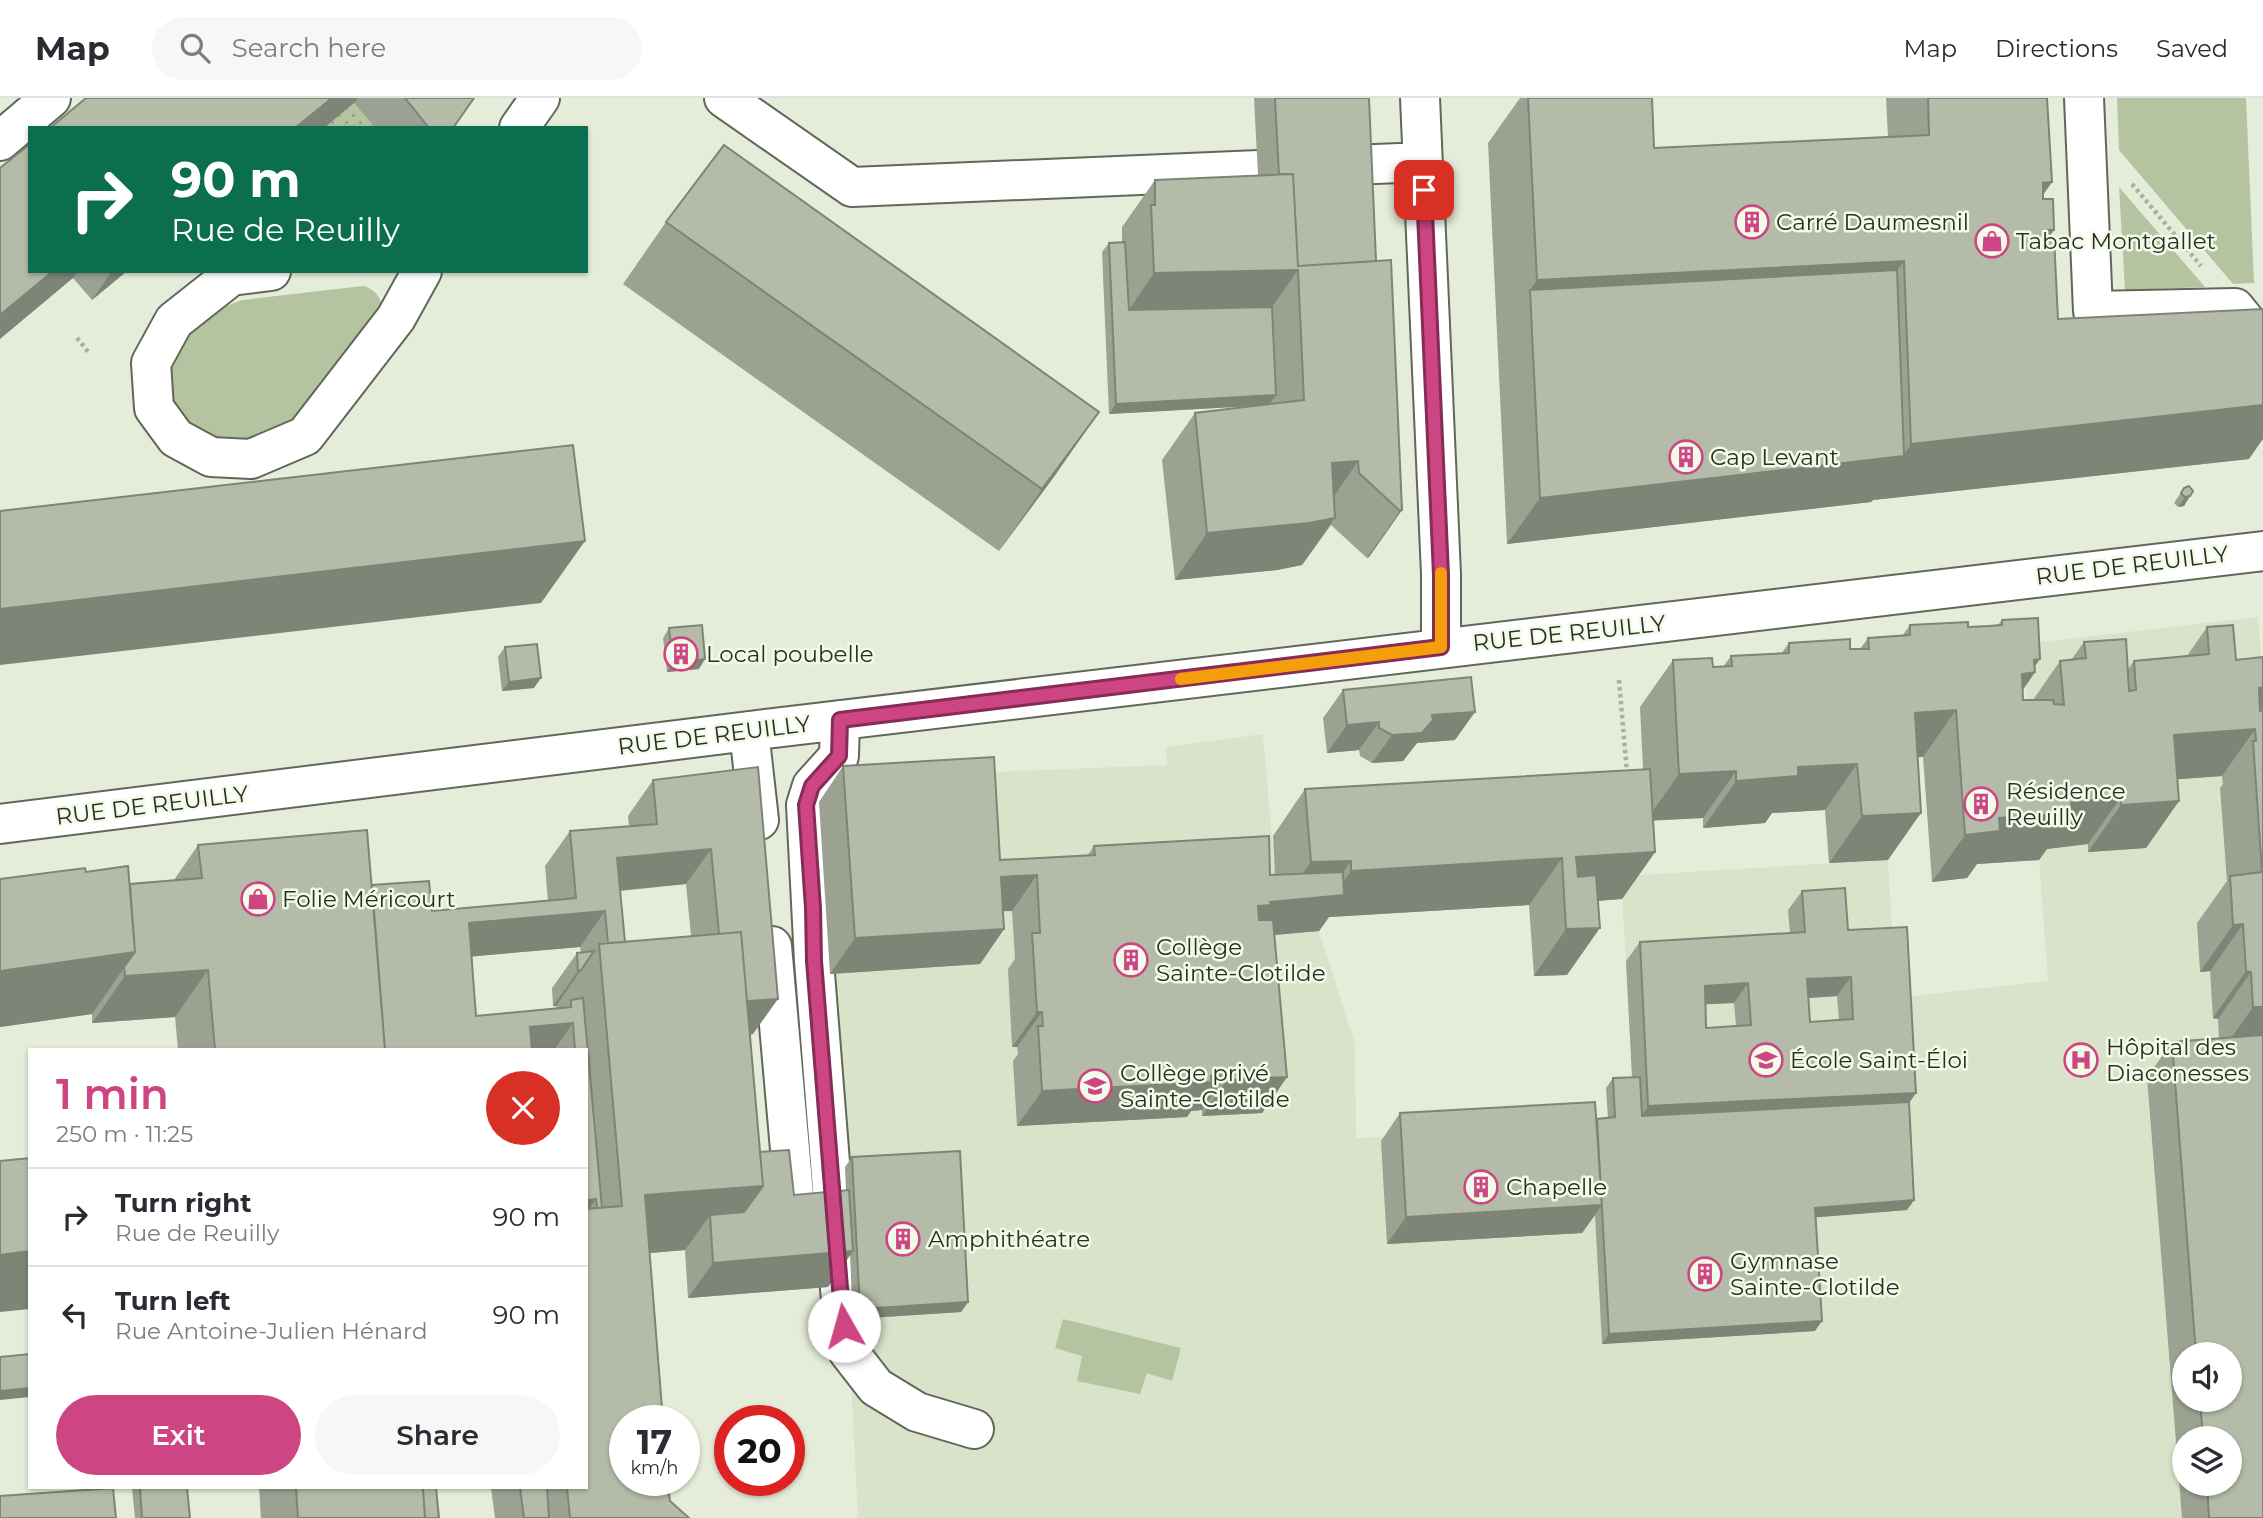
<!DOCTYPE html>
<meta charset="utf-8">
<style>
:root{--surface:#fff;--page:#f7f7f7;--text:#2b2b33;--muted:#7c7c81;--line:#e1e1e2;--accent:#cd4583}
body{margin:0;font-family:Montserrat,sans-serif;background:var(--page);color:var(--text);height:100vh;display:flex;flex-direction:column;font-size:26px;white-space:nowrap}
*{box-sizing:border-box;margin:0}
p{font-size:23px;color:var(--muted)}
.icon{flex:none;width:38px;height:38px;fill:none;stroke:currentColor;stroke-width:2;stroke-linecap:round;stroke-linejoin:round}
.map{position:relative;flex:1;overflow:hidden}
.panel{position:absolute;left:28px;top:950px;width:560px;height:441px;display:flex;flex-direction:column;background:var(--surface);border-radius:0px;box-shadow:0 2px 5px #0004}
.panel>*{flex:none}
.banner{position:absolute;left:28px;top:28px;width:560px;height:147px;border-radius:0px;box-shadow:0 2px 5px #0004;background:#0b6e4f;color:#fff;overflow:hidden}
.controls{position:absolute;left:2172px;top:1244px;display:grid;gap:14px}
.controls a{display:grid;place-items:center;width:70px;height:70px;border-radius:50%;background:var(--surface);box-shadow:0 2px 5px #0004;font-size:35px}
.speed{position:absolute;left:609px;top:1307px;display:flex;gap:14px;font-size:35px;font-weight:700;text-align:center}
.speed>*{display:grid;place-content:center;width:91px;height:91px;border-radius:50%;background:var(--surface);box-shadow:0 2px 5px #0004;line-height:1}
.speed small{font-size:18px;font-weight:400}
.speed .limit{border:10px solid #d22;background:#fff;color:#111}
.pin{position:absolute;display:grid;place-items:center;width:60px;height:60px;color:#fff;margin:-30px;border-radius:14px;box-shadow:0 4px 10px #0006}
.me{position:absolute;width:77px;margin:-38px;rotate:353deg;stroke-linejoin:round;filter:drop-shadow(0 0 5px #0008)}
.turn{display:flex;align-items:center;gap:24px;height:147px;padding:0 28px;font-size:32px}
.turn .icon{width:91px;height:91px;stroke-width:2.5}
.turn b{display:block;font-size:49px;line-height:60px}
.round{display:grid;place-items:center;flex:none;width:74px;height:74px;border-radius:37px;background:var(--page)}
.summary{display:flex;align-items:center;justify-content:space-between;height:119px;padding:0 28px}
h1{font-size:42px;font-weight:600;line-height:52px;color:var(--accent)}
.button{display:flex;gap:14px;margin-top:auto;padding:14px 28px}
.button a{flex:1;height:80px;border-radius:42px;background:var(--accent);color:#fff;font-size:28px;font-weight:600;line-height:80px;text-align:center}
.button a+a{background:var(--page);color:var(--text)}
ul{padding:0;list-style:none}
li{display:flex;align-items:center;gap:21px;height:98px;padding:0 28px;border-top:2px solid var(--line)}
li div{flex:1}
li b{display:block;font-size:26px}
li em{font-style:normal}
header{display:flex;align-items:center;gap:42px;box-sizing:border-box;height:98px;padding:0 35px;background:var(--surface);border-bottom:2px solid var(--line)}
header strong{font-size:33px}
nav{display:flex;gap:38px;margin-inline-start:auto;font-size:24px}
.search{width:490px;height:63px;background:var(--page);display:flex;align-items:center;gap:18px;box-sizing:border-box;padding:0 24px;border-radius:38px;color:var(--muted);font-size:26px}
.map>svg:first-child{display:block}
</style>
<header>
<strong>Map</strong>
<div class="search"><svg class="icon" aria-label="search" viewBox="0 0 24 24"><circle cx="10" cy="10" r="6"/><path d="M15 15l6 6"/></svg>Search here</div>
<nav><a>Map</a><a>Directions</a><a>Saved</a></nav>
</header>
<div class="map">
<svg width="2263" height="1420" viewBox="0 0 2263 1420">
<defs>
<pattern id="garden-dots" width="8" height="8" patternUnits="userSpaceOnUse" patternTransform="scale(1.75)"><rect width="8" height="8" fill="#b5c4a0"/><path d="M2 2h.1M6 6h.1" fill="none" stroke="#93a082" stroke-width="1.8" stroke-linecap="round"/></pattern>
</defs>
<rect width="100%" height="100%" fill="#e5edda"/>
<path fill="#d8e3ca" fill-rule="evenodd" d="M2258,519L2263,586V1420H858L830,876L969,675L1167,667L1166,649L1263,636L1278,810H1318L1319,833L1355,946L1356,1040L1635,1027L1621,778L1888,762L1896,900L2048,883L2023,546ZM2184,1256H2230V1302H2184ZM2184,1340H2230V1386H2184Z"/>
<path fill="#b5c4a0" d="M2117,0H2246L2254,185L2233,186L2119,52Z
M2119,89L2205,189L2125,192Z
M363,188C375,191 381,199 382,210L305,324L218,351L207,347L171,305L169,271L185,236L222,210L242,202Z
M1063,1221L1181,1250L1172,1283L1147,1275L1140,1296L1077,1283L1082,1258L1055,1250Z"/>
<path fill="url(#garden-dots)" d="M354,5L375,30H324Z"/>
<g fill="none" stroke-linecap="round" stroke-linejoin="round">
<defs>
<path id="minor" d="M724,0L852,89L1259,72
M1420,0L1441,476V549
M2084,0L2093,213L2235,210L2263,245
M519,30L540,0
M0,43L51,0
M1352,67L1423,64
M271,173L231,178L174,223L151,265L154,310L176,340L211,359L251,361L305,338L396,220L422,173
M840,622L839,658L812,688L806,707L814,863L841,1203L848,1253L876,1289L917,1314L974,1331
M749,633L759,722
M0,726L749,633L2263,453
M772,848L795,1108"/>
</defs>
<use href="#minor" stroke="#616858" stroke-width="42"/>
<path stroke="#aab0a1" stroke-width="4.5" stroke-dasharray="3.5 3.5" stroke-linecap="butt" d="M2132,86L2201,168
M77,240L89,255
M1619,582L1627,675"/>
<use href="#minor" stroke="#fff" stroke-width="38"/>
</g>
<path fill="#9ba291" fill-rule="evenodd" d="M86,0H474L453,30H375L354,5L324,30H50Z
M1254,0H1369L1376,163L1402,412L1369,459L1367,460L1331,427L1302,467L1277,472L1175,482L1162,362L1195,315L1252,308L1109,316L1102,154L1109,145L1122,144V129L1155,82L1258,77Z
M1520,0H1652L1654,50L1888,39L1886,0H2047L2052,84L2043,97L2049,138L2058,221L2249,361L1873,402L1871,404L1507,446L1488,45Z
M666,124L1056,376L999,453L623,186Z
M30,173H127L92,202L73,180Z
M2184,390L2190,398L2184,408L2178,409L2174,405Z
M2002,522L2035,568V574L2023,592V602H2033L2060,563L2071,562L2084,544L2128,571L2134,563L2187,558L2207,529L2236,562L2263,559V1420H2182L2147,979L2172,944L2219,940L2218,921L2213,920L2210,873L2200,874L2197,825L2227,783L2220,690L2223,686L2222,678L2177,681L2179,703L2146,750L2088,754V746L2047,751L2039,762L1977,766L1967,780L1932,784L1923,659H1917L1888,762L1829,765L1825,712L1772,715L1765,725L1703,730V720L1653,722L1655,754L1622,801L1598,803L1567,877L1534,878L1529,807L1329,819L1319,833L1274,837L1287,979L1262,1015L1202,1018V1012L1191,1013L1187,1019L1017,1028L1013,963L1018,956L1017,949H1012L1008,871L1015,861L1012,813H1003L1004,831L980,866L830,876L819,704L843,668L1000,762L1087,758L1094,748L1270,777H1275L1273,738L1305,691L1643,671L1640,609L1673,562L1713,569H1723L1731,558L1781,556L1789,545L1850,551H1860L1868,540L1902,538L1910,527L1968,529L1998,527ZM2184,1256H2230V1302H2184ZM2184,1340H2230V1386H2184Z
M669,530L699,571L667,574L663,540Z
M505,549L534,590L502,593L498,559Z
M1343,592L1455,642L1417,645L1403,663L1372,665L1360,658L1359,652L1327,655L1323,620Z
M758,669L753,936L750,937L760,1054L794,1097L846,1092L845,1069L852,1059L968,1204L961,1214L853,1221L850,1157L828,1189L688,1200L685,1152L650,1155L670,1403L689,1420H495L491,1390H586V952H178L175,919L92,925V916L0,929V781L86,774L130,786L174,782L198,747L372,787L432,813L548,803L545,768L570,733L629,728L628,718L653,682ZM686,786L691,838L625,844L620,793ZM580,849L581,854L577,855L552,890L553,908H556V910L476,918L472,858Z
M1802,793L1848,832L1909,1004L1914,1102L1907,1112L1816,1119L1815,1233L1602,1246L1595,1117L1582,1135L1387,1146L1381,1043L1400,1015L1596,1021L1608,1020L1606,990L1613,980L1632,979L1626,863L1640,844L1790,835L1788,812ZM1837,898L1839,922L1810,924L1808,900ZM1734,905L1736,928L1706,930L1705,906Z
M132,1390H187L190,1420H135Z
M259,1390H436L439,1420H261Z"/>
<path fill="#7e8476" d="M332,0H358L354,5L324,30H295Z
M2052,84L2012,141L2043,85Z
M2045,132H2054L2014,188Z
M1904,163L1864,219L1530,192L1537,182Z
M1298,172L1265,219L1122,222L1154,175Z
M53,173H78L73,180L0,241V217Z
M112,173H127L92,202Z
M1276,297L1269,307L1109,316L1116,306Z
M2263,307V341L2249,361L1873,402L1871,404L1507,446L1540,400L1903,358L1911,346Z
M1099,314L1056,376L999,453L1042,391Z
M1358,363L1326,410L1332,365Z
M2190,398L2184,408L2178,409L2185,399Z
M1402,412L1369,459L1367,460L1400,413Z
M1335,420L1302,467L1277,472L1175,482L1207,435Z
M585,443L541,505L0,567V511Z
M705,561L699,571L667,574L673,565Z
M2040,561L2030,575L2035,574L2002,621L2022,576L2034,562Z
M541,580L534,590L502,593L509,584Z
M2263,589V633L2255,631L2222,678L2141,684L2174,637L2259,590Z
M1956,612L1923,659L1882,661L1915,615Z
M1475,614L1455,642L1417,645L1403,663L1372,665L1392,637L1432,617Z
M1379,624L1359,652L1327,655L1347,627Z
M1857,666L1825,712L1772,715L1765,725L1703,730L1736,683L1798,669Z
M1736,673L1703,720L1646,723L1679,676Z
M2121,699L2088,746L2047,751L2039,762L1977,766L1967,780L1932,784L1965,737L1999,720L2071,705Z
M2179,703L2146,750L2088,754L2121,707Z
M1921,715L1888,762L1829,765L1862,718Z
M711,751L686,786L592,795L617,760Z
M1655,754L1622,801L1565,805L1576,759Z
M1562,760L1529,807L1329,819L1319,833L1249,839L1258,808L1270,804L1284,802L1311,764L1351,763L1326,799L1333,798L1351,773Z
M1037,777L1012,813L976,814L1001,779Z
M605,813L580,849L444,861L469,825Z
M2243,826L2210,873L2200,874L2233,827Z
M1600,830L1567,877L1534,878L1566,831Z
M1004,831L980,866L830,876L855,840Z
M135,854L92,916L0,929V873Z
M208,872L175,919L92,925L125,878Z
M581,872L556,908H553L578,873Z
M2246,873L2251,874L2218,921L2213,920Z
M1851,879L1837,898L1794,901L1807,881Z
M1748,885L1734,905L1691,907L1705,888Z
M778,901L753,936L729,938L735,905Z
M2253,909H2263V953L2220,956Z
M1037,914H1042L1017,949H1012Z
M573,925L554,952H514L530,929Z
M1226,977L1202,1012L1191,1013L1187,1019L1017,1028L1042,993Z
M1287,979L1262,1015L1202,1018L1227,982Z
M1916,995L1903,1014L1635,1028L1648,1008Z
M763,1088L719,1150L710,1117L685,1152L602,1159L645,1097Z
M596,1101L586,1116L587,1102Z
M1914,1102L1907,1112L1808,1120L1815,1110Z
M1602,1107L1582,1135L1387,1146L1406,1119Z
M30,1153V1211L0,1214V1157Z
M853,1153L828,1189L688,1200L713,1165Z
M968,1204L961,1214L853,1221L860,1211Z
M1822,1223L1815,1233L1602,1246L1609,1236Z
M30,1290V1299L0,1302V1293Z"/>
<path fill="#b4bca9" stroke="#7e8476" stroke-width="2" fill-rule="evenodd" d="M86,0H332L295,30H50Z
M405,0H474L453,30H429Z
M1275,0H1369L1376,163L1298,168L1293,76H1279Z
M1528,0H1652L1654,50L1929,37L1928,0H2047L2052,84L2043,85V101H2053L2054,132H2045V138L2054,139L2058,221L2263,211V307L1911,346L1904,163L1537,182Z
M30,46V173H53L0,217V70Z
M724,47L1099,314L1042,391L666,124Z
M1293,76L1298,168L1391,162L1402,412L1400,413L1359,375L1358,363L1332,365L1335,420L1309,425L1207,435L1195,315L1304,302L1298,172L1154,175L1151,107H1155V82Z
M1125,144L1129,212L1272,209L1276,297L1116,306L1109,145Z
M1897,172L1904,358L1540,400L1530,192Z
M573,347L585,443L0,511V413Z
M2189,388L2193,393L2190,398L2185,399L2181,395L2184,390Z
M2038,520L2040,561L2034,562L2035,574L2022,576L2023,602H2053L2054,606L2064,607L2060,563L2086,560L2084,544L2126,541L2129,593L2136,592L2134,563L2209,556L2207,529L2233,527L2236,562L2263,559V589L2259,590L2260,613L2263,612V909H2253L2251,874L2246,873L2243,826L2233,827L2230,778L2262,774L2253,643H2256L2255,631L2174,637L2179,703L2121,707V699L2071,705L2072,715L1999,720L2000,733L1965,737L1956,612L1915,615L1921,715L1862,718L1857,666L1798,669V678L1736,683V673L1679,676L1673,562L1712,560L1713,569L1732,568L1731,558L1789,555V545L1850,541V551H1869L1868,540L1910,537V527L1968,524V529L1989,528L2002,527V522Z
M702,527L705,561L673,565L669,530Z
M537,546L541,580L509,584L505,549Z
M1471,579L1475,614L1432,617L1433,622L1422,635L1392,637L1379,630V624L1347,627L1343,592Z
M994,659L1000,762L1095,757L1094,748L1269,738L1270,777L1343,774L1344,797L1270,804L1271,807L1258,808L1259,822H1273L1287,979L1227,982L1226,977L1211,978V984L1042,993L1038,928H1043L1042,914H1037L1032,835H1040L1037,777L1001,779L1004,831L855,840L843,668Z
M758,669L778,901L747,903L741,834L719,836L711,751L617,760L625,844L608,845L605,813L469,825L476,918L571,909V902L583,900L602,1110H597L596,1101L587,1102L586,1095V952H575L573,925L530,929L532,952H385L372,787L429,783L432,813L576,800L570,733L657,726L653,682Z
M1650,671L1655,754L1576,759L1578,779L1596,777L1600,830L1566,831L1562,760L1351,773V763L1311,764L1305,691Z
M367,732L385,952H215L208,872L125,878L124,869L135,854L130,786L202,780L198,747Z
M128,768L135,854L0,873V781L85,770L86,774Z
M1845,790L1848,832L1907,829L1916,995L1648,1008L1640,844L1805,834L1802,793ZM1851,879L1853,921L1810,924L1807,881ZM1748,885L1751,927L1706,930L1705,888Z
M741,834L763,1088L645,1097L663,1323H625V1382H667L670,1403L689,1420H570L567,1390H586V1111L622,1108L599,846Z
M594,853L581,872L578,873L577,855Z
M2263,937V1420H2209L2207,1386H2230V1340H2203L2200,1302H2230V1256H2196L2172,944Z
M1640,979L1642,1018L1909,1004L1914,1102L1815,1110L1822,1223L1609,1236L1597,1021L1615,1019L1613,980Z
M1595,1004L1602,1107L1406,1119L1400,1015Z
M789,1052L794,1097L849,1092L853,1153L713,1165L710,1117L744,1114L763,1088L760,1054Z
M960,1053L968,1204L860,1211L852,1059Z
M30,1060V1153L0,1157V1063Z
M30,1256V1290L0,1293V1259Z
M113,1390L116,1420H0V1398Z
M140,1390H187L190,1420H142Z
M296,1390H423L425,1420H298Z
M423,1390H436L439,1420H425Z
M520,1390H547L549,1420H524Z"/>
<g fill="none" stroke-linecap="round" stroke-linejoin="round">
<defs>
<path id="route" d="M844,1228L841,1203L814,863L813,810L806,707L812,688L839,658L840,622L1441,549V477L1424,92"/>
</defs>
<use href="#route" stroke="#852d55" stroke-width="18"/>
<use href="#route" stroke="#cd4583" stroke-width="12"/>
<path stroke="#f59e0b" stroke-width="12" d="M1181,581L1441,549V475"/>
</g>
<defs>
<symbol id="building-ring" viewBox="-11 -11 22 22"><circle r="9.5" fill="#f2fbe7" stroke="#cd4583" stroke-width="1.5"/><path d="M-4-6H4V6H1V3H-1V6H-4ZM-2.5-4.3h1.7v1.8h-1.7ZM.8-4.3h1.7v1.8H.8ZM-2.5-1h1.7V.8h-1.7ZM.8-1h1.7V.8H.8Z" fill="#cd4583"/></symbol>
<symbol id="shop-ring" viewBox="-11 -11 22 22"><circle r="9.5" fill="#f2fbe7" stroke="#cd4583" stroke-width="1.5"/><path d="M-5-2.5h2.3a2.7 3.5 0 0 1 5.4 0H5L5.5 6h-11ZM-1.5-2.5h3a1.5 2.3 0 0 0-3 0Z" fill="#cd4583"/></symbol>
<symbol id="school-ring" viewBox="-11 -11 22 22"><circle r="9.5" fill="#f2fbe7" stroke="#cd4583" stroke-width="1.5"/><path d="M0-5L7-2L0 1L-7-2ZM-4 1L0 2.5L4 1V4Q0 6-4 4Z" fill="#cd4583"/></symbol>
<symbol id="hospital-ring" viewBox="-11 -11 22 22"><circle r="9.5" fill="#f2fbe7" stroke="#cd4583" stroke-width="1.5"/><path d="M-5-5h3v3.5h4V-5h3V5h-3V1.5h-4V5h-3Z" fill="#cd4583"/></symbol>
</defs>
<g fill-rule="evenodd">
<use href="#building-ring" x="1733" y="105" width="38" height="38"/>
<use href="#shop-ring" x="1973" y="124" width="38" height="38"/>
<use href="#building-ring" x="1667" y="340" width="38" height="38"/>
<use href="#building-ring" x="662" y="537" width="38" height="38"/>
<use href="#building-ring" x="1962" y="687" width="38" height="38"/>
<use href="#shop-ring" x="239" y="782" width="38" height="38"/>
<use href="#building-ring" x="1112" y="843" width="38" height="38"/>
<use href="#school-ring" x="1747" y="943" width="38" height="38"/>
<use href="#hospital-ring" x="2062" y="943" width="38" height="38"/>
<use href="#school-ring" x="1076" y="969" width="38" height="38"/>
<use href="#building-ring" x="1462" y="1070" width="38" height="38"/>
<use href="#building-ring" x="884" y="1122" width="38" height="38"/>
<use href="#building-ring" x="1686" y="1157" width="38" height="38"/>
</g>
<g text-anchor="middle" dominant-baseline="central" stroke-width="5" stroke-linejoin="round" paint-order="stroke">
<g font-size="23" fill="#2b2e27" stroke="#f2fbe7" text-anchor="start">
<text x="1776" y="124">Carré Daumesnil</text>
<text x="2016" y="143">Tabac Montgallet</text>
<text x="1710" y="359">Cap Levant</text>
<text x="706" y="556">Local poubelle</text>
<text x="2006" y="693">Résidence<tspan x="2006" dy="26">Reuilly</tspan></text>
<text x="282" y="801">Folie Méricourt</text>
<text x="1156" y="849">Collège<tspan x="1156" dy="26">Sainte-Clotilde</tspan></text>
<text x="2106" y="949">Hôpital des<tspan x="2106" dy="26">Diaconesses</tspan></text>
<text x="1790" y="962">École Saint-Éloi</text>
<text x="1120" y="975">Collège privé<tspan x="1120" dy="26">Sainte-Clotilde</tspan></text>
<text x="1506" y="1089">Chapelle</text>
<text x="928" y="1141">Amphithéatre</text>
<text x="1730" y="1163">Gymnase<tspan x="1730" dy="26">Sainte-Clotilde</tspan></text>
</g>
<g font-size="23" fill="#2b2e27" stroke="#f2fbe7">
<text transform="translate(2132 467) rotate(-7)">RUE DE REUILLY</text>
<text transform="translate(1569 535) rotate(-6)">RUE DE REUILLY</text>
<text transform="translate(714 637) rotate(-7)">RUE DE REUILLY</text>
<text transform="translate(152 707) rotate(-7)">RUE DE REUILLY</text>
</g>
</g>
</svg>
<div class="controls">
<a><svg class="icon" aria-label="sound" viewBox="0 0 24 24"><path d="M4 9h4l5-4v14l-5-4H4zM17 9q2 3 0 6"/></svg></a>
<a><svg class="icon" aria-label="layers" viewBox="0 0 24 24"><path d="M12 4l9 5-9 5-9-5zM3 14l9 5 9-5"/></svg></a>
</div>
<div class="speed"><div>17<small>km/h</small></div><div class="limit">20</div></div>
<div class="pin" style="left:1424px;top:92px;background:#d93025"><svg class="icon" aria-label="arrive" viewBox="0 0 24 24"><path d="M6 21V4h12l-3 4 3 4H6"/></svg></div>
<svg class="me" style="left:844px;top:1228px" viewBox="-20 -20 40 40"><circle r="19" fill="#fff"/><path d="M0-13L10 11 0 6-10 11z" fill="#cd4583"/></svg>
<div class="banner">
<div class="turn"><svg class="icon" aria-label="right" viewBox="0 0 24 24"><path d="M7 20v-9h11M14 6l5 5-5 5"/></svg><div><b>90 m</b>Rue de Reuilly</div></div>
</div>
<section class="panel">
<div class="summary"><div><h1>1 min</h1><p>250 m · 11:25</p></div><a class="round" style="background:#d93025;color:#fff"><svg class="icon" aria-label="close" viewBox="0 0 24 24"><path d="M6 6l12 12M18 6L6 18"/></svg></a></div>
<ul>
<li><svg class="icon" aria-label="right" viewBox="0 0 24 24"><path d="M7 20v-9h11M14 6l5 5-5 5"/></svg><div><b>Turn right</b><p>Rue de Reuilly</p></div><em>90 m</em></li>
<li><svg class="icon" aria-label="left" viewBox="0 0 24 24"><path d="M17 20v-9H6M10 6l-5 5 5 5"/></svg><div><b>Turn left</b><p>Rue Antoine-Julien Hénard</p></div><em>90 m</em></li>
</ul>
<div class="button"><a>Exit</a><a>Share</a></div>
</section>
</div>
